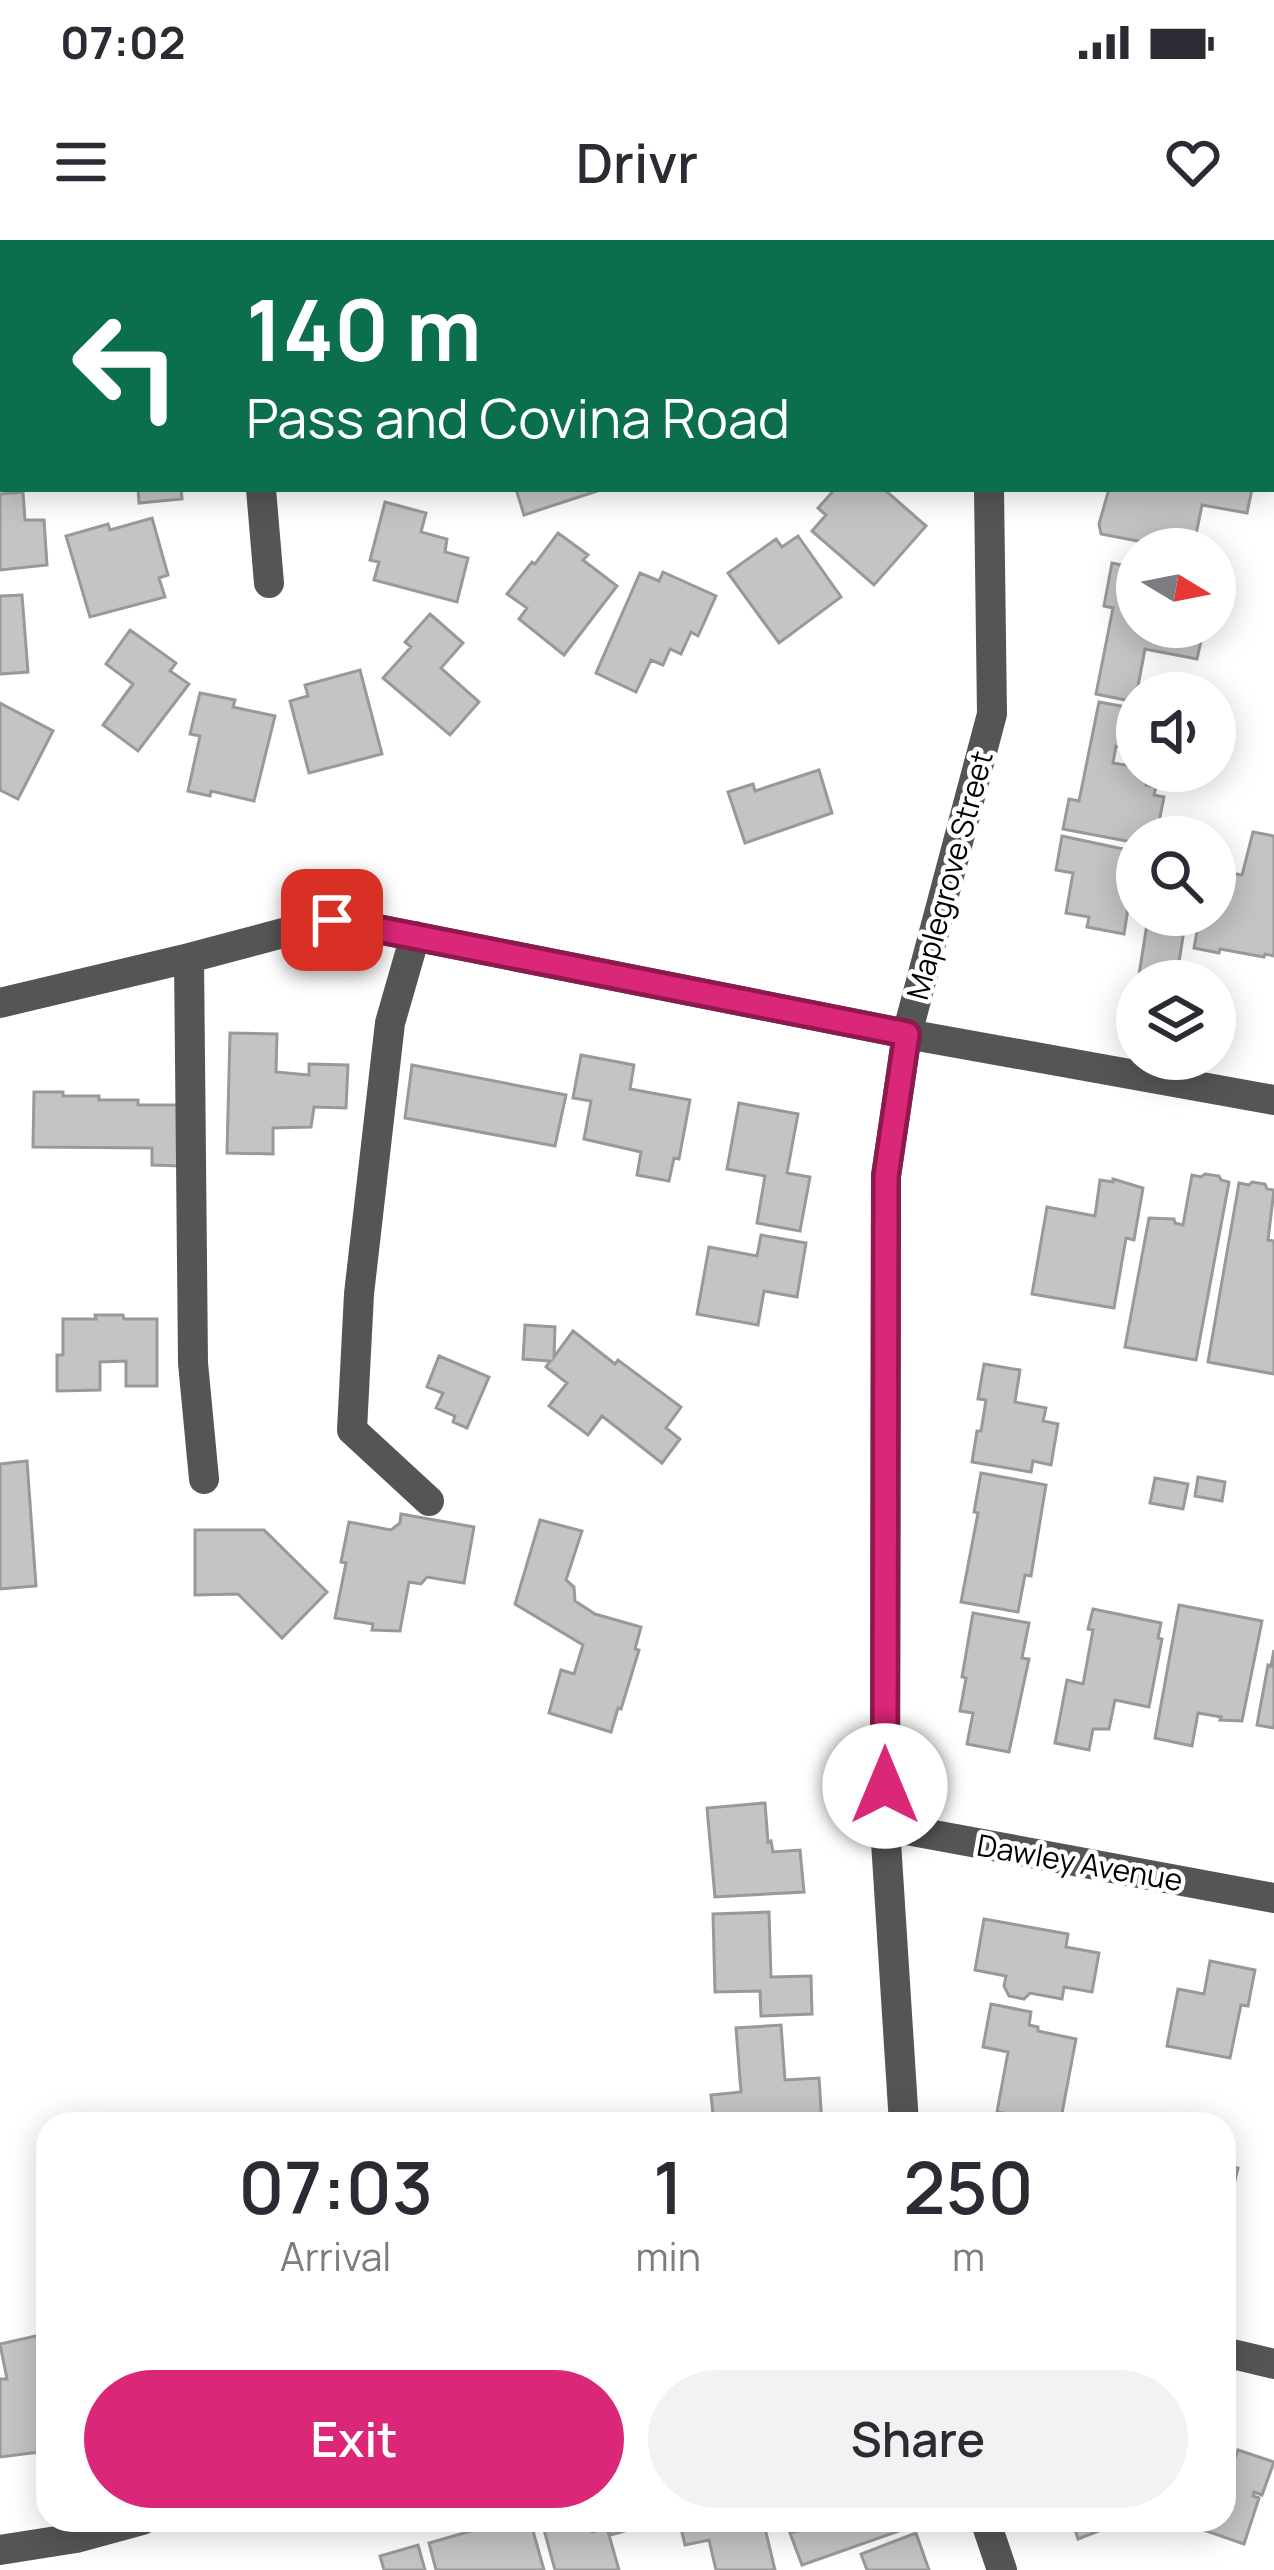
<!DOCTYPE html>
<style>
:root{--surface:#fff;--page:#f2f2f3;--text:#2b2b33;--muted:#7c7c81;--accent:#db2777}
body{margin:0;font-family:Manrope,sans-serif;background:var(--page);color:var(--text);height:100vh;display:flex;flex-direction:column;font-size:45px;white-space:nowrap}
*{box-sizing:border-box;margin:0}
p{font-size:39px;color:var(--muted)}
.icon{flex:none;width:66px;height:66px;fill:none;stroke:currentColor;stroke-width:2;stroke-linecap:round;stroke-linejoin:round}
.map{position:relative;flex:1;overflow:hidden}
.sheet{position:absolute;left:36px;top:1872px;width:1200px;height:420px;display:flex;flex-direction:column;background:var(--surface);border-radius:36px;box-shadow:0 6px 30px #0003}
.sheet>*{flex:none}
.hud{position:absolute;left:0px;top:0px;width:1275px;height:252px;box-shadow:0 6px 30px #0003;background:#0b6e4f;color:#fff;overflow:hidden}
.needle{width:78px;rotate:100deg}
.fabs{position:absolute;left:1116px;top:288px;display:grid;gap:24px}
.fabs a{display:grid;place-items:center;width:120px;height:120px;border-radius:50%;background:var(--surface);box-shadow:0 6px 30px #0003;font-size:60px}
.pin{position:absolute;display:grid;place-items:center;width:102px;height:102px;color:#fff;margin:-51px;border-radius:24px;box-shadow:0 6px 18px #0006}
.me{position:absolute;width:132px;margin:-66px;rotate:0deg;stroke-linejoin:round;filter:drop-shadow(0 0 9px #0008)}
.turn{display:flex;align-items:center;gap:42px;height:252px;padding:0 48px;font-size:54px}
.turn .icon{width:156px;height:156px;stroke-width:2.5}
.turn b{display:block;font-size:84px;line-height:102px}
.eta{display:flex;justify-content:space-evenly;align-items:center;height:204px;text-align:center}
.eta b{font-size:72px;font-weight:600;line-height:84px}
.button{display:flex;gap:24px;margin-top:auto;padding:24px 48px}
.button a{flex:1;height:138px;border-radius:72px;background:var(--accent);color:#fff;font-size:48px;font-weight:600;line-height:138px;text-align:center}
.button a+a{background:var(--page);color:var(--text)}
.status{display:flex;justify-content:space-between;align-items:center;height:84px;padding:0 60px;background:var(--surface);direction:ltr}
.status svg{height:33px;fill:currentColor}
header{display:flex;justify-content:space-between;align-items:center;height:156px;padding:0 48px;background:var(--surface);font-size:54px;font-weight:600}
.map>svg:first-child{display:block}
</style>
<div class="status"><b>07:02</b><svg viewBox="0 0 49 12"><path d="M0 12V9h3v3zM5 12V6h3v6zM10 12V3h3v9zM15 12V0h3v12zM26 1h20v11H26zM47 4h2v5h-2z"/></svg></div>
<header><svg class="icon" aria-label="menu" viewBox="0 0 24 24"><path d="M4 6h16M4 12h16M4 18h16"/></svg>Drivr<svg class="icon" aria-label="heart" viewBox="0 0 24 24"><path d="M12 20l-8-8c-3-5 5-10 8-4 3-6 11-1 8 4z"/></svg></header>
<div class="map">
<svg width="1274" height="2330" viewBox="0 0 1274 2330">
<rect width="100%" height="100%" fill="#fff"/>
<path fill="#c4c4c4" stroke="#999" stroke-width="3" d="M138,249H181L182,259L139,263Z
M516,249H596L597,251L524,275Z
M835,249L885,250L926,286L874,345L812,291L826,275L818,268Z
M1109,249H1252L1247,273L1202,265L1193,309H1179L1101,294L1099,284Z
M23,252L25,280H44L47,325L0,330V254Z
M385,262L426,273L421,292L447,299L445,312L468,318L457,362L374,340L379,322L370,320Z
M152,278L168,335L159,338L165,357L90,377L66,296L108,284L110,290Z
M558,293L588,315L583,320L617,346L564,415L519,379L527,368L507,354L532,322L535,324Z
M798,296L841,357L779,403L728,333L776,299L782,307Z
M1112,323L1137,328V387H1204L1197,419L1145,409L1135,462L1096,454L1113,368L1104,366Z
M663,332L716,356L698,396L691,392L681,414L670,409L663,425L651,420L636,452L596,433L640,333L659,341Z
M22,355L28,432L0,434V356Z
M430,374L463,403L441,428L479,462L450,495L383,438L411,407L405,402Z
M130,390L176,423L170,431L189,444L138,511L103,485L133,444L106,424Z
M360,430L382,514L309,533L290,461L308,456L305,445Z
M200,453L235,460L233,467L275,476L254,561L211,551L210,556L188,551L200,496L190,494Z
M1099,462L1137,469L1130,509L1116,506L1113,523L1137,527V531H1148L1146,545L1156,547L1154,555L1164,557L1156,597H1137V603L1063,589L1069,559L1079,561Z
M0,463L53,491L18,559L0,550Z
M819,530L832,573L745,603L728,552L753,544L755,551Z
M1253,592L1274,596V716L1265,714L1264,717L1220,709L1219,713L1194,708L1200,675H1215V633L1219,634V631L1242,635Z
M1062,596L1137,612L1124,694L1087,687L1089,677L1066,673L1073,633L1056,630Z
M1147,684L1184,690L1176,741H1138Z
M230,793L277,794L276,832L309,835V824L348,825L346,868L314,867L311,887L273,888V914L227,913Z
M581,815L634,825L630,849L690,860L679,919L674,918L669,941L637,935L641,912L584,899L591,861L573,858Z
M412,825L566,855L555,906L405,878Z
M34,852H63V856H99V860H138V865H183L182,926L152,925V908L33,907Z
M739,863L798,874L787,933L810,937L800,991L757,983L765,936L727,929Z
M1205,934L1219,936L1221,940L1229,942L1196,1120L1125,1107L1149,978L1174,979L1175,983L1183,985L1192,935L1201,937Z
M1113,939L1143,948L1134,1000L1126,998L1114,1068L1032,1054L1047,967L1095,976L1100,940L1113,942Z
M1252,942L1265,944L1267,949L1274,950L1268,1000L1274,1001V1134L1208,1122L1239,943L1249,945Z
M761,995L806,1003L797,1057L764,1051L758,1085L697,1074L709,1007L757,1016Z
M95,1075H123L124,1079H157V1146H126V1121L100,1122V1150L57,1151V1115H63V1079H96Z
M525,1085L555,1087L554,1117L573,1091L615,1124L618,1120L681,1167L666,1188L680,1199L662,1223L602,1176L588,1195L549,1166L567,1143L546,1127L550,1121L523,1119Z
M439,1116L489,1137L467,1188L453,1182L455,1176L436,1168L443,1153L427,1147Z
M984,1124L1020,1130L1015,1162L1046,1168L1043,1181L1058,1184L1051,1225L1033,1221L1031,1232L972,1222L977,1191H981L986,1160L978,1159Z
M27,1221L36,1346L0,1349V1224Z
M981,1233L1046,1245L1031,1336L1025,1335L1018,1372L961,1362L978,1273L974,1272Z
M1198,1237L1225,1242L1222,1261L1195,1256Z
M1155,1238L1188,1244L1183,1269L1150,1263Z
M401,1274L474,1287L464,1343L427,1337L421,1344L409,1342L400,1391L372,1390L373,1384L335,1378L346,1323L341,1322L349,1282L391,1290L400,1283Z
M540,1280L582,1291L566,1340L574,1347L575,1361L595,1374L641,1387L635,1409L639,1410L621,1469L618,1468L611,1492L549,1473L561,1430L574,1434L583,1405L515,1364Z
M195,1290H264L327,1352L282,1398L238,1354L195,1355Z
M1179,1365L1262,1381L1242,1481L1220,1480L1221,1477L1198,1473L1192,1506L1155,1498Z
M1093,1369L1161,1383L1158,1398L1162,1399L1149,1467L1115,1460L1109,1489H1093L1089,1510L1055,1503L1067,1440L1083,1444L1093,1390L1088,1389Z
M973,1373L1029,1383L1022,1418L1029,1419L1009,1512L967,1504L973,1473L960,1471L966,1438L962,1437Z
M1274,1410V1488L1257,1485L1268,1425L1271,1426Z
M765,1563L768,1602L771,1601L773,1612L800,1610L804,1652L715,1657L707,1568Z
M769,1672L771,1737L811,1736L812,1774L761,1776L760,1751L715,1752L713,1674Z
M984,1679L1068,1694L1066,1707L1099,1713L1092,1752L1064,1747L1062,1759L1030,1753L1024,1759L1009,1756L1004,1746L1006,1736L975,1730Z
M1210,1721L1255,1730L1248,1766L1241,1765L1230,1818L1167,1806L1178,1749L1204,1754Z
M991,1764L1031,1772L1029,1785L1038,1787V1791L1076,1799L1060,1884L997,1872L1008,1812L983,1807Z
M781,1785L785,1840L819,1838L822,1884H714L711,1855L741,1852L736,1788Z
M1224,1924L1238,1928L1224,1985Z
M40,2095L48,2130V2211L0,2217V2139H7L0,2104Z
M1238,2210L1274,2222L1262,2255L1254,2252L1253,2256L1259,2258L1244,2304L1180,2282L1181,2280H1224V2230L1230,2232Z
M509,2280H530L544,2330H436L429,2303Z
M564,2280H589L592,2292L607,2288L619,2330H555L543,2286Z
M607,2280H648L649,2284L611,2295Z
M679,2280H763L775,2330H716L709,2300L685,2305Z
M839,2280H911L913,2286L802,2325L790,2293Z
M1072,2280H1115L1117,2284L1078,2299Z
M916,2293L929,2330H867L861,2314Z
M418,2305L425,2330H384L380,2316Z"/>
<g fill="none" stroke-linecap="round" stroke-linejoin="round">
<path stroke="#555" stroke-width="30" d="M332,0V3
M746,3L747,0
M1032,3L1033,0
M0,11L3,12
M1272,144H1274
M261,249L269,343
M415,696L390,783L359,1054L352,1190L429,1261
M189,718L193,1123L204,1239
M0,763L189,718L332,680L907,794L1274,860
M885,1586L1274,1658
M904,1884L885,1586L886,936L907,794L992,474L989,249
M1224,2112L1274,2124
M985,2280L1002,2330
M0,2310L76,2298L142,2280"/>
</g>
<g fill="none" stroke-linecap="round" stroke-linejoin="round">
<defs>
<path id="route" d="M332,680L907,794L886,936L885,1546"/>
</defs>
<use href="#route" stroke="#8e194d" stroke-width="30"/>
<use href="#route" stroke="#db2777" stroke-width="21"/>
</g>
<g text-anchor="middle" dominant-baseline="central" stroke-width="9" stroke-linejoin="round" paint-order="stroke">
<g font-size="30" fill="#000" stroke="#fff">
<text transform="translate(949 635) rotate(-75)">Maplegrove Street</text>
<text transform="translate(1080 1622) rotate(10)">Dawley Avenue</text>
</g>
</g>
</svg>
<div class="fabs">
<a><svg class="needle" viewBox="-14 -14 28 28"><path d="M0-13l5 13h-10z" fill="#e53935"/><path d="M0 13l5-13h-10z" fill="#7c7c81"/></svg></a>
<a><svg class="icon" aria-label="sound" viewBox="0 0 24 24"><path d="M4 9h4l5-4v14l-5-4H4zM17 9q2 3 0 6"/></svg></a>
<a><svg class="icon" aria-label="search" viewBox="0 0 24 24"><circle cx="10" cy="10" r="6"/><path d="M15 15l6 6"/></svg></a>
<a><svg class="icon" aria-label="layers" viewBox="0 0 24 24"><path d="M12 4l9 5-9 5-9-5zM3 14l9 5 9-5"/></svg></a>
</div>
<div class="pin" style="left:332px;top:680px;background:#d93025"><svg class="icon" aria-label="arrive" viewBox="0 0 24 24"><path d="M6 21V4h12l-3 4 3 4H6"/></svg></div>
<svg class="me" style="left:885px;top:1546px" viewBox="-20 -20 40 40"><circle r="19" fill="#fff"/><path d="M0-13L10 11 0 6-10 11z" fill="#db2777"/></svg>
<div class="hud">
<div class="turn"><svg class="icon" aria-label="left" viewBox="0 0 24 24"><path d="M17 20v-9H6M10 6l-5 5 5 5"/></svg><div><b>140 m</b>Pass and Covina Road</div></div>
</div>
<section class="sheet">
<div class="eta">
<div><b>07:03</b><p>Arrival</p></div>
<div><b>1</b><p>min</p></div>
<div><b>250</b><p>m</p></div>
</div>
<div class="button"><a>Exit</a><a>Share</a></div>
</section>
</div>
